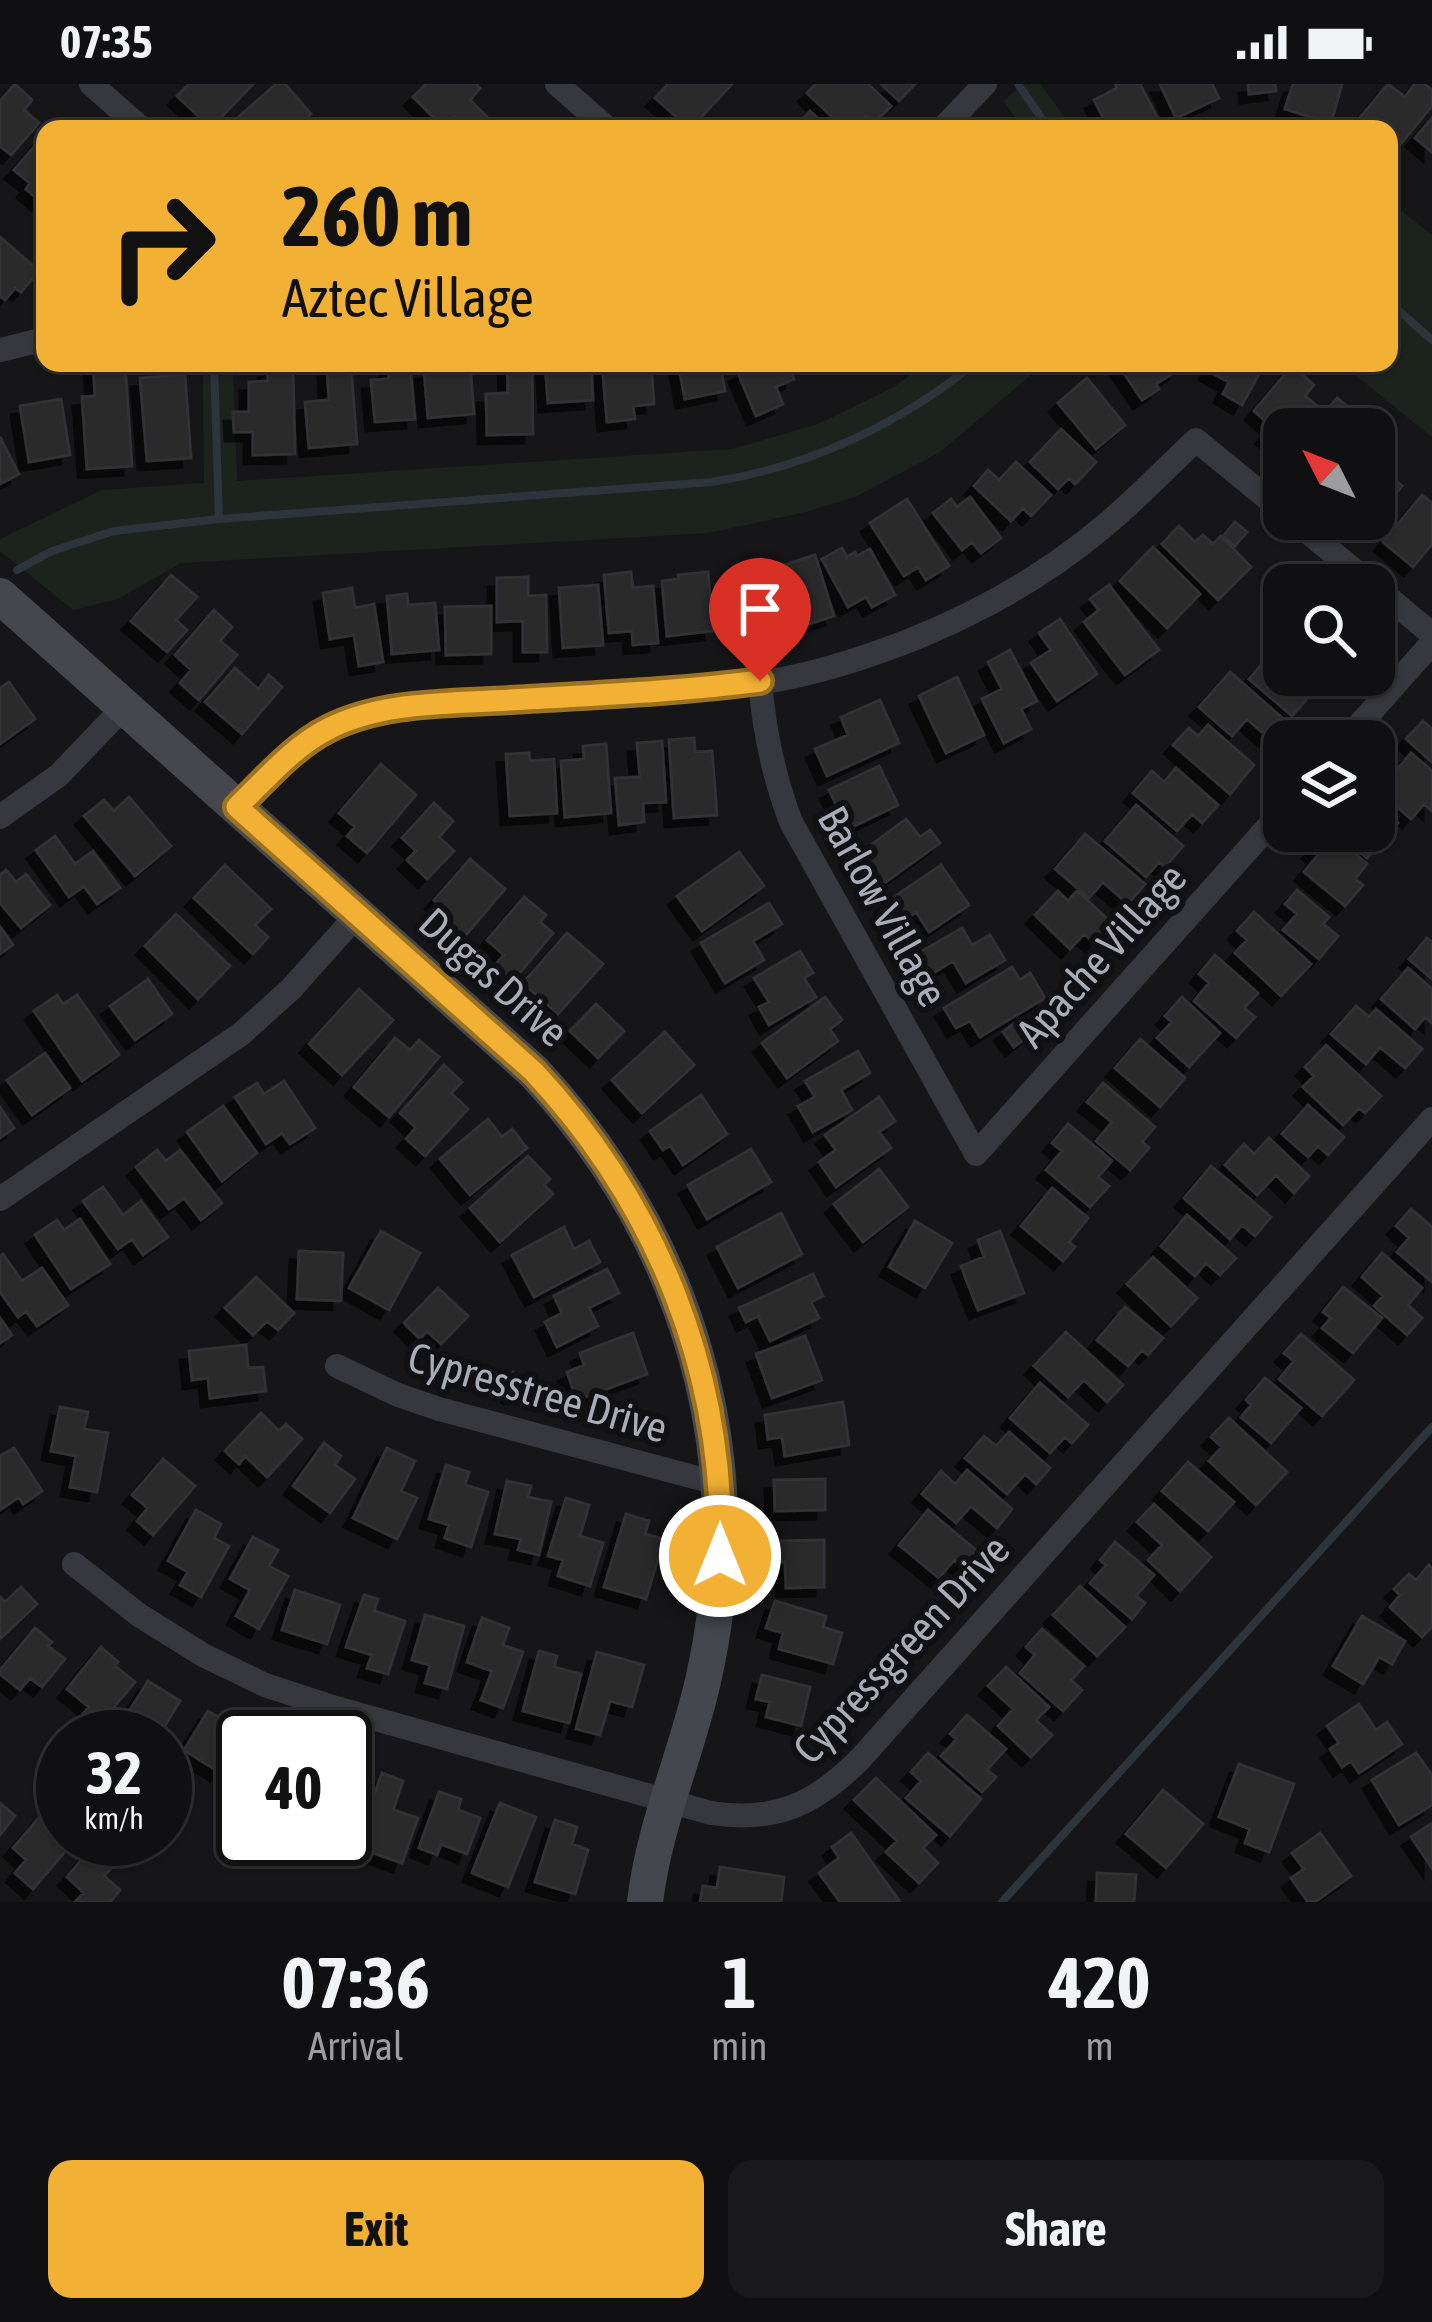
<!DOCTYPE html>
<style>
:root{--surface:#101012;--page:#19191b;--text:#f1f3f6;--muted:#9c9d9f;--line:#303032;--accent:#f2b134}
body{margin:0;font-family:"Asap Condensed",sans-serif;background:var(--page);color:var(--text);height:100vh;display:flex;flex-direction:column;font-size:45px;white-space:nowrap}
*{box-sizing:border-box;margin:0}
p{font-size:39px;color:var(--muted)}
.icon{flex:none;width:66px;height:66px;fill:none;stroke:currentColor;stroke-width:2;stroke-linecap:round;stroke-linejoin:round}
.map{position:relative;height:1818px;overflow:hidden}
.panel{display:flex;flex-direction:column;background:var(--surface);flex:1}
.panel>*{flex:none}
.banner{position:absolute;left:36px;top:36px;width:1362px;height:252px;border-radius:24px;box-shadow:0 3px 9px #0004,0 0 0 3px var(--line);background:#f2b134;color:#111;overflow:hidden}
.needle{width:78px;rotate:312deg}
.buttons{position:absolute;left:1263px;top:324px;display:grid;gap:24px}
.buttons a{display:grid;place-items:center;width:132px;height:132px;border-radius:24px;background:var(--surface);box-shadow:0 3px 9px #0004,0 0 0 3px var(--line);font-size:60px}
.speed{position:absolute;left:36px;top:1626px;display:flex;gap:24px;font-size:60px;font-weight:700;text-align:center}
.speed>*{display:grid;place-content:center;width:156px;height:156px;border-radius:50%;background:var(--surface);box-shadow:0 3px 9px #0004,0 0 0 3px var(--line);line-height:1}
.speed small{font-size:30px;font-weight:400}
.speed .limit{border:6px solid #111;border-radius:18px;background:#fff;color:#111}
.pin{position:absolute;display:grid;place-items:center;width:102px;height:102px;color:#fff;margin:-123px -51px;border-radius:50% 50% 50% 0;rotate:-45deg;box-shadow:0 0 12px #0007}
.pin .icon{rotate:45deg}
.me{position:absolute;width:132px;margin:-66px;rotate:0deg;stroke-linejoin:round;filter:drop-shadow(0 0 9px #0008)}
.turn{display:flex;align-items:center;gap:42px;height:252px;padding:0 48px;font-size:54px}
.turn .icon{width:156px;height:156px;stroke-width:2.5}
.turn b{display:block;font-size:84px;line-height:102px}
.eta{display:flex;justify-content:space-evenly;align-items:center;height:204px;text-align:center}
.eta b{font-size:72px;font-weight:700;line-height:84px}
.cta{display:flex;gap:24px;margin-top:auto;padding:24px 48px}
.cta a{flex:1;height:138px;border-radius:24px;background:var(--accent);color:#111;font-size:48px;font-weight:700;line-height:138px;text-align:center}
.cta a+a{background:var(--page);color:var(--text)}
.status{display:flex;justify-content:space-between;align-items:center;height:84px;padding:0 60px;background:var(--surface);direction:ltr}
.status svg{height:33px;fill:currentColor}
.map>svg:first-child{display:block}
</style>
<div class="status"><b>07:35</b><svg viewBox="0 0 49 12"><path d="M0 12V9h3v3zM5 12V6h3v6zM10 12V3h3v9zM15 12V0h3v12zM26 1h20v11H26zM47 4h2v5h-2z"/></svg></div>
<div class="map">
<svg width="1432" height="1818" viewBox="0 0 1432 1818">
<defs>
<filter id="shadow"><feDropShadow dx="-9" dy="9" stdDeviation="0" flood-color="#0009"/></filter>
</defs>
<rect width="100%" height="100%" fill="#161618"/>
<path fill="#1c231d" d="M1024,0H1040L1074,45H1024L1003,17Z
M1389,117L1432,151V353L1340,279H1389Z
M203,279H233L237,397L732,365L818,340L894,303L926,279H1045L940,368L857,412L806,428L709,449L181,479L118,515L73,526L0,467V455L102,406L204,399Z"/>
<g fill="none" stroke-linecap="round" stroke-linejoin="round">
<path stroke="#2c353c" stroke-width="8" d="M1018,0L1049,45
M1389,218L1432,256
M214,279L219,435
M17,486L52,467L114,447L219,435L712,398C808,383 899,341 975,279
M1002,1818L1432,1343"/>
</g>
<path fill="#29292c" stroke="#303034" stroke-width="3" filter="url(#shadow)" d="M15,0L32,16L24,26L39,39L11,71L0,62V17Z
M189,0H253L211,44L177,12Z
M276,0H285L311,30L294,45H225Z
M426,0H476L480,4L470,16L489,35L479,45H467L454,33L444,44L413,13Z
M668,0H732L690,45L655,14Z
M816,0H868L891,22L874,39L866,32L853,45H845L807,9Z
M881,0H915L899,17Z
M1115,0H1140L1157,33L1134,45H1109L1094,16L1117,4Z
M1160,0H1212L1219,14L1176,34Z
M1248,0H1275L1276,7L1249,10Z
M1293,0H1342L1331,39L1285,25Z
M1388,0L1405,13L1415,0H1424L1432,6V22L1389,74V45H1370L1358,36Z
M810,27L829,45H793Z
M1432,34V68L1415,54Z
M45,50V118L43,120L26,105L30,99L14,86Z
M0,153L39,187L21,208L15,204L5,216L0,212Z
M93,279H125L132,382L87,385L82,313L95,312Z
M447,279H470L474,330L428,334L424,286L448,284Z
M507,279H532L533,350L487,351L486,310L508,309Z
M545,279H591L593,316L548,319Z
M602,279H651L654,320L633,322L635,335L607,338Z
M678,279H720L725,307L685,315Z
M761,279H787L794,295L776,303L783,320L756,332L738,289Z
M1117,279H1173L1178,286L1156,300L1159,305L1142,316Z
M1212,279H1265L1242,321L1223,310L1229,298L1208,287Z
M410,281L415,335L375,338L371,296L389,295L388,283Z
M351,282L357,360L309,364L305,318L329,316L327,284Z
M1292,282L1314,301L1305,312L1317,322L1298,345H1284V362L1281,365L1265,351L1272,343L1254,327Z
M293,284L295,370L253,371V348H234L233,328H249V298L268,297L267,285Z
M185,291L191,374L147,377L140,294Z
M1087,294L1125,341L1096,365L1058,319Z
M1337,314L1358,331L1347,345H1311Z
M61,315L70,371L29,378L20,322Z
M1061,345L1096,378L1075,400L1069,394L1058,405L1030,378Z
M0,353L19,390L0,400Z
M1374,365L1386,376L1380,384L1402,402L1374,435Z
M1016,378L1051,411L1031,432L1023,424L1011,437L974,402L988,386L999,396Z
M1422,411L1432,419V460L1413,483L1383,458Z
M970,413L1001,454L981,469L972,458L962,466L933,429L951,415L957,423Z
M907,415L949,482L926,496L918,483L904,492L870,439Z
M1235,438L1247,448L1235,462L1223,452Z
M1179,442L1195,458L1203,451L1213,460L1221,452L1251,483L1218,516L1162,460Z
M1153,463L1200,510L1167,544L1120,497Z
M842,464L847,473L855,468L857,472L870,465L895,511L872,523L866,513L848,523L822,475Z
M815,471L834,532L797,544L778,483Z
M631,488L633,504L653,502L658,559L633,561L632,547L609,549L604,491Z
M708,488L713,547L667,552L662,497L679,495L678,491Z
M171,491L197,513L176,536L187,546L167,568L131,537Z
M741,491L744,502L764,498L775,546L752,552L749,538L733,541L722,495Z
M528,493V512L546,511L547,568H523V537L497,538V494Z
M598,501L603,561L563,564L559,504Z
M1109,501L1159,566L1125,591L1084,538L1099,526L1090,515Z
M352,504L355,524L374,520L383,578L359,582L354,551L330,555L323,509Z
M407,510L408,521L435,519L439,566L392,570L387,512Z
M491,522V570L446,571L445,523Z
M214,526L232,543L220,557L237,571L199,616L180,599L191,586L175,571Z
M1060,535L1097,590L1057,617L1031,579L1051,566L1039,549Z
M1010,566L1037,617L1021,625L1031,645L1004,659L982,615L1002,605L988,578Z
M1284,571V591H1318L1323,596L1292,632L1249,595L1262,580L1271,587Z
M235,584L258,605L269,591L282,603L242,650L205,618Z
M1230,588L1289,640L1273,658L1247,635L1232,652L1199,623Z
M957,593L984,651L946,669L919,612Z
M9,598L35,635L0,660V604Z
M880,616L899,659L827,692L815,665L848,651L841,633Z
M1423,637L1432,645V678L1406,655Z
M1208,641L1254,681L1230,710L1173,661L1189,644L1198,652Z
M694,654L695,668L712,667L717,731L674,734L669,656Z
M662,657L666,718L643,719L644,738L619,741L615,694L640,693L637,659Z
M606,660L611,729L565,733L561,677L584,675L583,662Z
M529,669L530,677L554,675L557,729L510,732L506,670Z
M1411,669L1432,687V727L1424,720L1411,735L1374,702V692L1386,678L1396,687Z
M381,680L416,711L367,769L347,752L355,743L339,729Z
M879,682L898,721L848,745L829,706Z
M1176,684L1218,721L1202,739L1192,730L1177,747L1133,709L1152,687L1164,698Z
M129,713L171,762L135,792L84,732L104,716L114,727Z
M1374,718L1398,739L1367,774L1337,747H1374Z
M434,719L453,737L439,753L454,767L427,795L407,776L416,767L402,754Z
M1136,721L1183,762L1165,783L1159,778L1146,793L1105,757Z
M906,735L920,753L930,746L940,759L879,803L856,772Z
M1328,747L1367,780L1355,795L1363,801L1345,822L1304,788L1318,771L1311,766Z
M1085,750L1145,800L1128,820L1103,798L1089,814L1055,785Z
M55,752L75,780L93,767L120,804L97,820L84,802L69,813L36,766Z
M739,768L764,802L702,847L677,812Z
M470,775L505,805L465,852L447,836L451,831L434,816Z
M225,781L271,825L255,841L268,853L253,870L194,814Z
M941,781L969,821L929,848L916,828L898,840L884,820Z
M6,786L16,798L26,790L50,821L21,844L0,819V791Z
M1297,806L1329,833L1323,840L1338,852L1319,875L1283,846L1297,830L1285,820Z
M1058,807L1068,817L1077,807L1112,839L1094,859L1084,850L1070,865L1035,831Z
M524,813L546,831L540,838L553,849L513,897L495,881L504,871L487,856Z
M769,819L782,840L753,857L764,876L725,899L701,859Z
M1254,828L1311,880L1281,912L1235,869L1247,856L1237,847Z
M176,830L230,882L198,915L145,862Z
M0,843L13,861L0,870Z
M962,844L972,861L990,851L1005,876L966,899L953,877L925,894L912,873Z
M567,849L603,880L558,930L523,899Z
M1427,854L1432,858V895L1409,875Z
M800,867L813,889L804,894L816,913L769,941L759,923L769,918L754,894Z
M1215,871L1258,909L1244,924L1255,933L1236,954L1194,917L1209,899L1199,890Z
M1012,883L1020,896L1030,889L1045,914L980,953L970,937L956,944L944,924Z
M1408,884L1432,905V939L1425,933L1415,945L1381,915Z
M148,895L172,930L135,956L110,922Z
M359,905L393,936L342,991L309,960Z
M57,911L63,920L77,911L119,971L82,997L34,927Z
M825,913L842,936L830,945L838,957L787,994L762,959Z
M1182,913L1220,949L1189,983L1157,954L1172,938L1165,932Z
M596,920L624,947L598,974L570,947Z
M1356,922L1369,933L1376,925L1422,965L1405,984L1380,963L1366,980L1331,950Z
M1021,934L1032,949L1014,963L1003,948Z
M665,948L694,981L642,1029L612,996Z
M395,954L410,966L419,956L439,973L389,1033L354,1003Z
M1140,955L1185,994L1160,1023L1115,984Z
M1326,961L1381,1012L1365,1029L1359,1024L1343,1041L1303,1003L1314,992L1305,983Z
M858,967L870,989L841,1006L852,1026L813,1048L798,1022L815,1013L805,997Z
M45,969L70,1004L32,1031L7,996Z
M444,981L462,998L451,1009L468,1025L425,1072L406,1055L416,1044L400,1029Z
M284,997L315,1044L290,1060L282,1049L266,1060L235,1013L257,999L264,1010Z
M1103,999L1155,1043L1142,1058L1149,1064L1130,1086L1096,1057L1112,1038L1087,1018Z
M701,1011L727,1050L683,1081L670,1061L663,1066L650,1047Z
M879,1013L895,1037L879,1048L891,1064L836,1103L819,1078L836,1066L825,1051Z
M1308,1021L1344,1053L1328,1071L1318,1062L1308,1073L1282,1050Z
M223,1022L257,1069L222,1097L187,1048Z
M0,1023L14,1044L0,1054Z
M488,1035L502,1053L512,1045L527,1064L470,1111L440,1075Z
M1068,1040L1112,1077L1098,1093L1109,1102L1090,1123L1046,1086L1062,1067L1052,1059Z
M1269,1054L1309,1092L1294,1109L1276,1091L1257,1111L1225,1081L1244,1060L1254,1070Z
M751,1065L771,1098L707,1135L688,1101Z
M157,1066L166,1077L180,1066L222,1119L201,1136L184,1114L169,1125L136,1083Z
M528,1072L550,1095L544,1101L553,1110L500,1158L470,1124Z
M1211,1082L1271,1133L1255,1152L1242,1141L1230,1155L1184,1114Z
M879,1085L908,1123L863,1158L834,1120Z
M103,1103L123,1131L141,1117L168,1153L143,1171L132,1155L118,1165L83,1117Z
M1052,1104L1088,1134L1069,1158L1075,1163L1063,1177L1021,1142Z
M1411,1125L1432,1143V1198L1397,1168L1409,1154L1396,1142Z
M781,1129L802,1170L738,1204L717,1163Z
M1187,1131L1236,1174L1220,1191L1206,1179L1195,1192L1161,1162Z
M80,1135L110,1180L71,1205L35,1151L57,1136L64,1146Z
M915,1137L952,1159L925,1204L889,1183Z
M564,1143L574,1165L589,1157L600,1178L534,1213L512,1171Z
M381,1147L420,1169L389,1226L349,1204Z
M1000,1147L1024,1209L978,1226L961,1182L984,1173L978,1156Z
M299,1167L343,1169L341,1217L297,1215Z
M1382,1169L1422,1204L1408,1221L1422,1234L1407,1251L1374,1222L1383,1212L1362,1193Z
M3,1170L22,1197L42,1184L68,1221L37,1242L26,1227L18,1233L0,1208V1172Z
M1153,1173L1197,1214L1171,1242L1127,1200Z
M607,1185L619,1209L589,1224L598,1242L557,1263L545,1238L562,1229L554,1212Z
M813,1190L823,1212L811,1218L819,1234L770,1257L758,1232L746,1238L739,1224Z
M256,1193L294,1229L278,1246L267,1237L253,1251L225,1224Z
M1343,1203L1382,1234L1353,1269L1322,1244L1331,1234L1323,1228Z
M438,1204L468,1232L441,1260L427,1247L420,1255L404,1239Z
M1125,1223L1163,1254L1148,1271L1142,1266L1128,1282L1097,1256Z
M0,1234L12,1251L0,1259Z
M1066,1248L1123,1301L1107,1318L1084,1296L1068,1313L1034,1282Z
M633,1249L647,1290L577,1316L567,1288L584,1281L580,1269Z
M1301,1250L1354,1296L1322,1332L1279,1295L1294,1277L1284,1269Z
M805,1252L822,1296L772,1314L756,1270Z
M246,1261L248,1284L263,1283L266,1307L210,1314L208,1294L192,1296L189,1267Z
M513,1288L524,1303L512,1311L501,1296Z
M1265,1294L1301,1324L1271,1359L1241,1333L1251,1321L1246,1316Z
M1040,1299L1088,1341L1072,1359L1065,1353L1050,1369L1010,1334Z
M843,1318L849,1361L785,1372L782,1353L768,1355L765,1331Z
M60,1323L88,1328L84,1345L108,1349L97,1408L70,1403L76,1372L51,1367Z
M261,1329L279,1347L286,1340L302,1355L267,1393L245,1372L239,1380L225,1367Z
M1229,1334L1287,1388L1256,1421L1209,1377L1222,1363L1211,1353Z
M1009,1348L1050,1384L1036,1400L1025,1390L1007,1410L965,1374L984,1352L996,1362Z
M324,1359L341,1372L335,1381L355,1395L330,1429L293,1402Z
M14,1364L42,1407L23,1420L19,1413L0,1426V1372Z
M387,1364L415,1377L401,1407L417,1414L397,1455L353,1434Z
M163,1375L195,1402L153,1451L137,1437L148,1424L132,1411Z
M1188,1378L1234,1418L1208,1447L1162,1407Z
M446,1381L469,1388L465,1401L488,1408L471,1463L445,1454L449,1441L429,1435Z
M967,1386L1012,1425L997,1444L971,1422L956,1439L922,1410L941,1387L955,1400Z
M825,1395V1426L775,1427L774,1396Z
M507,1397L531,1402L528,1413L551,1418L539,1471L518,1466L521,1455L495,1450Z
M566,1414L589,1421L580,1452L603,1459L590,1502L558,1492L563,1476L548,1472Z
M1154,1420L1211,1473L1180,1507L1148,1476L1162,1461L1137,1438Z
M196,1426L221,1440L214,1454L229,1462L201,1513L180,1501L188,1488L168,1477Z
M928,1426L977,1467L963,1484L954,1476L939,1494L899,1461Z
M626,1430L649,1437L645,1450L664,1455L646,1515L604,1503Z
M253,1453L278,1466L269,1482L288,1492L259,1545L236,1532L250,1506L230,1495Z
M824,1456V1503L786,1504L785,1478L773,1479V1457Z
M1115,1458L1154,1491L1136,1512L1145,1519L1132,1535L1090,1499L1106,1481L1100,1476Z
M1429,1481L1432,1485V1543L1422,1553L1390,1523L1400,1511L1394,1505L1409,1490L1416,1496Z
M1080,1502L1125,1543L1097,1572L1053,1531Z
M21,1503L37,1520L0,1555V1513L5,1518Z
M295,1506L340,1521L327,1560L282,1546Z
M364,1511L378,1515L374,1527L405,1537L388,1590L367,1584L372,1571L346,1563Z
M775,1517L826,1532L823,1543L842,1549L833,1580L779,1565L783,1549L766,1544Z
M425,1531L464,1542L447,1605L425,1599L430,1581L412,1576Z
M1362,1532L1405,1557L1392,1580L1379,1573L1363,1600L1333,1582Z
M482,1534L509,1544L503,1561L523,1568L503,1624L481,1616L492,1587L467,1578Z
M35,1544L52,1558L48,1562L65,1575L42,1603L30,1594L20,1606L0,1590V1586Z
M1042,1545L1084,1582L1071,1596L1082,1606L1063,1627L1020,1589L1035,1571L1026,1563Z
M101,1563L118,1578L115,1582L135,1598L98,1642L83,1630L89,1623L67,1605Z
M539,1567L557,1572L554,1583L581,1590L569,1639L523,1627Z
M597,1568L644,1581L632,1623L610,1617L600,1651L576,1645Z
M1006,1583L1049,1623L1036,1636L1052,1651L1031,1673L998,1642L1013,1625L988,1602Z
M762,1591L810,1603L801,1642L766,1633L770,1618L756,1615Z
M148,1597L180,1617L158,1653H113Z
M1359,1620L1376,1646L1387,1638L1402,1660L1359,1689L1351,1677L1342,1683L1330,1665L1339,1659L1327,1642Z
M208,1627L227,1638L221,1648L238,1659L219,1688L184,1666Z
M967,1631L1006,1665L987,1686L996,1693L982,1708L941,1672L957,1655L950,1650Z
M928,1669L981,1715L950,1752L906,1714L921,1697L911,1688Z
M1416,1669L1432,1691V1721L1399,1741L1372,1696Z
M1239,1680L1294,1700L1269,1768L1245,1759L1250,1745L1219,1733Z
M382,1689L403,1697L393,1726L418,1734L402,1779L356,1763Z
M876,1694L936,1751L923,1764L938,1779L919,1799L886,1768L897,1757L854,1716Z
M1163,1706L1203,1740L1166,1784L1126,1750Z
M439,1708L461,1715L458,1726L480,1734L467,1770L441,1760L437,1771L419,1764Z
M0,1719L15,1732L0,1751Z
M500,1719L536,1733L508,1803L472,1789Z
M43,1729L63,1746V1755L75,1756L33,1805L15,1789L26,1776L13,1764Z
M555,1736L577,1743L572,1760L588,1766L575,1810L535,1798Z
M1432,1739V1784L1411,1753Z
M851,1749L900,1818H840L819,1789L839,1774L832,1763Z
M1320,1749L1351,1792L1315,1818H1308L1291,1794L1304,1785L1292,1769Z
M97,1758L118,1777L104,1792L120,1806L110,1818H75L84,1809L67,1793Z
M720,1783L784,1793L781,1818H700L703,1802L717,1804Z
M1097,1789L1136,1791L1134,1818H1096Z"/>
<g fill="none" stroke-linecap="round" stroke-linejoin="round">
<path stroke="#37383d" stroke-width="24" d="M91,0L142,45
M557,0L608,45
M942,45L985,0
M0,266L45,255
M1292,435L1372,501
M1374,502L1432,550
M760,597C764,647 773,691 791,738L976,1070L1284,725
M1345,657L1432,559
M237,723C266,695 297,659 334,642C384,619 442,620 495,617C602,611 716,614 821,586C923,558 1022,511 1103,443C1136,416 1165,385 1196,356L1284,428
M0,733L59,691L125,622
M0,1115L241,950L291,905L358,830
M337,1282L398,1311L439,1325L720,1400
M74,1480L139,1531L203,1571L265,1601L329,1622L711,1729C775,1739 816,1720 861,1674L1432,1035"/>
<path stroke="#45474d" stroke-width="36" d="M0,512L534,988C689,1155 754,1373 703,1597C686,1672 654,1741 645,1818"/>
</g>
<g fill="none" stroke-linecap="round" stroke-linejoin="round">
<defs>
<path id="route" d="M720,1472C726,1290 657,1120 534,988L237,723C265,696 294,662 328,645C383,617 450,620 510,616C594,611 677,608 760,597"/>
</defs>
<use href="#route" stroke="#9d7322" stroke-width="30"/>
<use href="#route" stroke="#f2b134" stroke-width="21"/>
</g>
<g text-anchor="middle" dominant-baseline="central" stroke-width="12" stroke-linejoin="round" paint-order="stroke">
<g font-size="42" fill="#a8adb8" stroke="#111113">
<text transform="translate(883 822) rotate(61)">Barlow Village</text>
<text transform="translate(1101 871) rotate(-48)">Apache Village</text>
<text transform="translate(494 893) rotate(42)">Dugas Drive</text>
<text transform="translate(538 1308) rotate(16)">Cypresstree Drive</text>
<text transform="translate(901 1565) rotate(-47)">Cypressgreen Drive</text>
</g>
</g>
</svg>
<div class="buttons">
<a><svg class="needle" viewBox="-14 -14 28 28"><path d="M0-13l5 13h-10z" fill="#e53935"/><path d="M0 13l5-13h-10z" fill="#9c9d9f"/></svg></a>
<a><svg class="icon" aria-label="search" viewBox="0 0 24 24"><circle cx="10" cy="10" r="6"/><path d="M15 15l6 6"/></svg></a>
<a><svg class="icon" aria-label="layers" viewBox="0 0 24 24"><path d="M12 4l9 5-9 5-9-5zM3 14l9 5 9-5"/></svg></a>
</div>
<div class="speed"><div>32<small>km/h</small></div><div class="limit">40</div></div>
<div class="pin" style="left:760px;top:597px;background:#d93025"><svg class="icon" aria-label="arrive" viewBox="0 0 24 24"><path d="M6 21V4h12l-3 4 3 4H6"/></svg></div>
<svg class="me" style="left:720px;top:1472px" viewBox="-20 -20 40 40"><circle r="17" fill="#f2b134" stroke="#fff" stroke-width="3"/><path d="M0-11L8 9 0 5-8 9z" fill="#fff"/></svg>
<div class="banner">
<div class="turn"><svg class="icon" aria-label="right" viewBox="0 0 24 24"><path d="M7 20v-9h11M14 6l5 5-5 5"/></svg><div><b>260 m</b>Aztec Village</div></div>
</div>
</div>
<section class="panel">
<div class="eta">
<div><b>07:36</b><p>Arrival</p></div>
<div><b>1</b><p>min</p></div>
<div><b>420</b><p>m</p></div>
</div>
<div class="cta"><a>Exit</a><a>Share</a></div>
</section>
